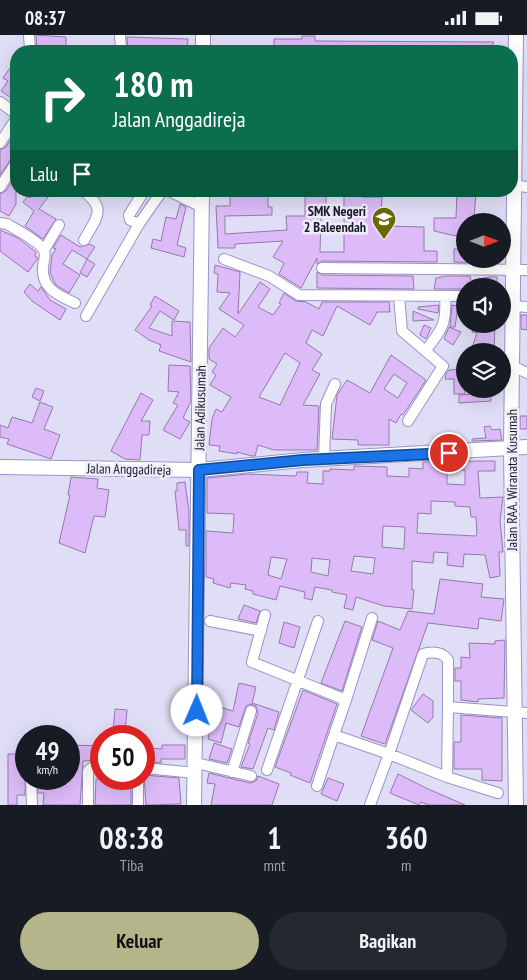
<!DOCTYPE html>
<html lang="id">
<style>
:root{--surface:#171b24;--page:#242831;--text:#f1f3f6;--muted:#9ea1a6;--accent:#b4b58a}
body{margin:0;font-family:"PT Sans Narrow",sans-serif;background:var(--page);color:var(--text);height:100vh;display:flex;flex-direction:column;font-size:19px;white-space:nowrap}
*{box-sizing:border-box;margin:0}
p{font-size:16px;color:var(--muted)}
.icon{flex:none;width:28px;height:28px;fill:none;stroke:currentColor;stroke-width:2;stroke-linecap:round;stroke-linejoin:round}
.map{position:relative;height:770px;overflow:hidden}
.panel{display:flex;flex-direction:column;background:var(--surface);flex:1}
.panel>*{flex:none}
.top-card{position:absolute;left:10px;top:10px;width:508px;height:152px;border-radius:20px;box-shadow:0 5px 20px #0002;background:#0b6e4f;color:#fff;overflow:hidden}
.needle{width:32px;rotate:90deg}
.tools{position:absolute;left:456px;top:178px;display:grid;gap:10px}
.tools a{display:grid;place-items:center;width:55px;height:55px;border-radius:50%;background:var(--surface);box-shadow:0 5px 20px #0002;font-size:25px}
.speed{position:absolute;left:15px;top:690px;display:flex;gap:10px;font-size:25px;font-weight:700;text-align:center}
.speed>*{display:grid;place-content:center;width:65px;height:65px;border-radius:50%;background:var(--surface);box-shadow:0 5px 20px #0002;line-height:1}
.speed small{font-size:12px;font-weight:400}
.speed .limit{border:8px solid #d22;background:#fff;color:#111}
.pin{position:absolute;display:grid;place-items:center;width:42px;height:42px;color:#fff;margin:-21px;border:2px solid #fff;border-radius:50%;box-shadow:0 1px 5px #0007}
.me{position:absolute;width:55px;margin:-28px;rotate:1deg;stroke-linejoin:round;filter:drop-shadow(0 0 4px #0008)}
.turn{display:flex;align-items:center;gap:18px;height:105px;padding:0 20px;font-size:22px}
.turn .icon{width:65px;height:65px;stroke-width:2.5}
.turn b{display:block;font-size:35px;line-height:42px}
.then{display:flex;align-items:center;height:48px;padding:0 20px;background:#0003;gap:10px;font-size:19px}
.eta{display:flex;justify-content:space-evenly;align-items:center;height:85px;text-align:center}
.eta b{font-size:30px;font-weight:700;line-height:35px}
.button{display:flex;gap:10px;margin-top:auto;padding:10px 20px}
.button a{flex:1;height:58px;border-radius:30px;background:var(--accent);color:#111;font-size:20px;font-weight:700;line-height:58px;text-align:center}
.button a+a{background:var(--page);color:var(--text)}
.status{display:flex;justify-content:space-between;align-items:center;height:35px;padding:0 25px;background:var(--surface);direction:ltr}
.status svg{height:14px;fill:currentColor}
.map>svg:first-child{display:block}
</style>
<div class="status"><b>08:37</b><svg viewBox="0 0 49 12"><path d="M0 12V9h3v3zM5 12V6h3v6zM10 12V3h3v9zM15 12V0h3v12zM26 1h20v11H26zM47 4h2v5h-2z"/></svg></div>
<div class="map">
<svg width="527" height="770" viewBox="0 0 527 770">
<rect width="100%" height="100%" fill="#e0def6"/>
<path fill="#ddbbf8" stroke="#9478ab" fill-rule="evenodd" d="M36,0L66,2V16H37Z
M302,1H315V6L494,7L489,16H274V4H302Z
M127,2L188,4L187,16H128Z
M10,33L16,37V66L1,56L8,46L3,43Z
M16,96V121L11,124L0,140V115L6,112Z
M16,140V169L9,181L0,176V159L6,156Z
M36,156H41L48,162L39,174L56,184L43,204L25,191L34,176L23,167L28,161L30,163Z
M230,156H268V172H272V180L225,181V199L287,195L286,181H305V156H326V182H321L320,217H344V157H362V162H382L381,182H386V191L424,192V216H437V227L322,226L317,229V223L301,253L279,239L284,228L273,222L283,206L235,209V213H218L216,171H230Z
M457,156H476L474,186H465V203L434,196V183H456Z
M180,169L186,172L177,210L186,213L184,222L151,213L153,204L161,206L166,182L176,184Z
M0,195L18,203L36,217L35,221L38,223L28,237L0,216Z
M61,200L80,212L90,209L95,212L87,224L72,215L63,229L80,240L69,258L56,250L50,238L52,220L56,214L53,213Z
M454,214H465V224H483V228L454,227Z
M87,224L95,229L87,242L80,238Z
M215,230L240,237L238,279L260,247L270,254L258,272L273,280L281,269L279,268L284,258L296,266L306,267L319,274L322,267H389L390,277H377L370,290L337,271L323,301L312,295L306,308L322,319L312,335L320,339L303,370L319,371L317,415H274L258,410L255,421H252L237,417V419L219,416L220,411L209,410L212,384L216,374L222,377L231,362L210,350L216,340L212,337L217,329L209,324V313L223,293L235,302L244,290L219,274L230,258L217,257L218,239L214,238ZM285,318L300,328L280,370L259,362Z
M317,237L322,240L413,241L414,254L317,253Z
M446,241H470L472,251H465V254H434L436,243Z
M490,242H497V248H474L473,245Z
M30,249L38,256L41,252L50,265L66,274L60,285L32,266L24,257Z
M155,261L179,276L174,285L160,276L149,293L172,301V286L190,287L191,327L159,316L161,310L149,305L135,295L152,271L150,270Z
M439,270L438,278L418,274V272Z
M452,270L458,271L455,292H450Z
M413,276L434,285L413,286Z
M521,280H527V295L521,294Z
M473,289H495L494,316H471L477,298L472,297Z
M424,290L431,293L426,304L420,300Z
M449,292L461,297L453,310L444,304Z
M391,320L426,345L403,380L401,379L396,388L389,384V410H358V405L332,404L337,360L347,345L370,358ZM394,339L407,348L398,363L384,354Z
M169,330L190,331L191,366L183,383L190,387L180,404L163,395L178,370L173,368L179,357L168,356Z
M465,334V359H454V344H445L446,339L449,335Z
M36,353L44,356L40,366L32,362Z
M141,358L153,365L141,386H150L149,400H142L140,425L125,424L111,416Z
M491,358V366L459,368V360Z
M40,367L53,372L44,394L60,400L51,424L7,409L9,404L0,402V390L8,393L12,382L32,388Z
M520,381H527V394H520Z
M490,391L492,395L500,394L502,405L472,406V404L486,403L484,392Z
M483,426H495V436H478L480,463L503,462L500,485L503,517H499L500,541L490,543L485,520L464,519L463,532L447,530L448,518L434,517L433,528L412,526V555H414L412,574L384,571L356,562L353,575L344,573L347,560L332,557V555L315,552L312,565L304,563L305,557L280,551L276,565L253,559V556L245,554L246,550L231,548L230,553L213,548L214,544L206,542V496L233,498L234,479L207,478V443L248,439L296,441L297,437H308L307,448L323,449V436H330V434L354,435V431L387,432V441L409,442V433L423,434V427ZM447,435H465V450L447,449ZM431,466L455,467V471L470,472L471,482H476L477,499L476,501L417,498L418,478L431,479ZM383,491L405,492L404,514L382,512ZM354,521L375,523L373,539L351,536ZM271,522L287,524L281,544L268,540ZM312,523L330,525L328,541L311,537Z
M71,442L98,444L97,453L109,455L105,482L94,481L85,518L59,508L70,460H68Z
M185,447L189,476V511H186V495H179L175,456H177V448Z
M440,544L483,549L481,562L504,564L501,586L479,583L478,594L428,588L385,709L361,701L393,613L372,605L378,586L400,595L408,576L434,579Z
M244,570L260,576L256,588L238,584Z
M345,586L362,592L342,656L321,648Z
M284,587L300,592L294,613L279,608Z
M505,605L504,663L478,664V667L461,665V646H455V633H461V622L470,623L469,608L495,609V606Z
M239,648L256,652L252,668L279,677L274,695L268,693L253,734L241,732L250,709L248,708L258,678L256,671L250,669L246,671L239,692L226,688L221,708L208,704L212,688L215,689L219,672L233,676Z
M303,655L337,669L310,748L290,740L291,738L275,732Z
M423,659L433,666V682L428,688L411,675Z
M115,674L127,675L125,698L113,697Z
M461,680L502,683V746L482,745V734H454V707H461Z
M214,708L232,714L227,728L209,724Z
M69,710L101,711V725L83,726L80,770H43L44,758H38V744H69Z
M162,710H185V724H161V728L149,727L150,713L162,714Z
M8,719H26L25,760H17V770H8Z
M209,738L250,748L256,746L258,741L279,749L272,770H211L215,749L207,748Z
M398,739L426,753L465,770H429L421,767L419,770L390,758Z
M144,740L179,743L181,769L146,770Z
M328,743L344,749L337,766L321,759Z
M96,744H131V770H95Z"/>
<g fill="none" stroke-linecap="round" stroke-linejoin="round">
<defs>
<path id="minor" d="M29,0L30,16
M120,0L121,16
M0,67L16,79
M0,108L16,84
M513,150L527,152
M0,152L16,128
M83,156C108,174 96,183 84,205
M169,156L202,172
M0,188L7,189C15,194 41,207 44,216C46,220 44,226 43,231C41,253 57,260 75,268
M139,189L162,156
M44,215L59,190
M224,224L269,241L299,260L465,261
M322,233L527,235
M399,261L402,296L443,331L408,386
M502,261L513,260
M514,271L527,272
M86,281L139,189L130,185L129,180L144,156
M426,315C442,295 447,288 445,261
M513,331L527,338
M324,424L326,369L335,349
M265,580L252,627L346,665L334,700L389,719L423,619C432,616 443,617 448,625V672
M210,586L261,596
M346,665L372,583
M196,728L251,741
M144,733L196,738
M267,735L318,586
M232,737L251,676
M447,742L498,758
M31,744L32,770
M138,744V770
M317,751L334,700
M88,770V736L93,732H101
M370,770L389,719L447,742L448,672L527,678"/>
<path id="secondary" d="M516,0L511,413L516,770
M203,16V0
M0,432L199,435L303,425L527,412
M194,770L202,156"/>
</defs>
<use href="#minor" stroke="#9a93ca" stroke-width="12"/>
<use href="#secondary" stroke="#9a93ca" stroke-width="16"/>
<use href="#minor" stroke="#fff" stroke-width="10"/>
<use href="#secondary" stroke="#fff" stroke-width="14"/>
</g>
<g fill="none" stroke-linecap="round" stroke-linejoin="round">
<defs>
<path id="route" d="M197,676L199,435L303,425L449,418"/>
</defs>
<use href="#route" stroke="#114b97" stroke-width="12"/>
<use href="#route" stroke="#1a73e8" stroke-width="9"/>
</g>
<defs>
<symbol id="school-pin" viewBox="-11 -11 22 30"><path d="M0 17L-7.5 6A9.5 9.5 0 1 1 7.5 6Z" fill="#6a6906" stroke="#eeedf9"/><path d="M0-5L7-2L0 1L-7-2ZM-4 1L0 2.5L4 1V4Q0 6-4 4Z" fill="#fff"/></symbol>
</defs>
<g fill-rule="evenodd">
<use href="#school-pin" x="370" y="170" width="28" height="38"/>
</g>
<g text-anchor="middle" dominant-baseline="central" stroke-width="5" stroke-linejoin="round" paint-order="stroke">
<g font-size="14" font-weight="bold" fill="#1b182d" stroke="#eeedf9" text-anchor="end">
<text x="366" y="176">SMK Negeri<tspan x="366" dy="16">2 Baleendah</tspan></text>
</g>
<g font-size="14" fill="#1b182d" stroke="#eeedf9">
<text transform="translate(200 373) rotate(-89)">Jalan Adikusumah</text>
<text transform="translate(129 434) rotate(1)">Jalan Anggadireja</text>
<text transform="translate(512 445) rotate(-90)">Jalan RAA. Wiranata Kusumah</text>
</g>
</g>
</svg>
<div class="tools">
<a><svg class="needle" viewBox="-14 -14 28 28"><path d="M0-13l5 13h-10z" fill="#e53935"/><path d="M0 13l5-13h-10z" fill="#9ea1a6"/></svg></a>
<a><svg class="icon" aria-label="sound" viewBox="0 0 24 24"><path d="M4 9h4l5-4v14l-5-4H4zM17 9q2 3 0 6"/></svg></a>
<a><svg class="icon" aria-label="layers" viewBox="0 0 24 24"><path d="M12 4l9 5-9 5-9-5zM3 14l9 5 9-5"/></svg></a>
</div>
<div class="speed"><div>49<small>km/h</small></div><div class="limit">50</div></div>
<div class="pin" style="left:449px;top:418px;background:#d93025"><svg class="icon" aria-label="arrive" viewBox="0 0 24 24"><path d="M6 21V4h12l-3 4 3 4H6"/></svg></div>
<svg class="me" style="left:197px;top:676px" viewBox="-20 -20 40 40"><circle r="19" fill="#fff"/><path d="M0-13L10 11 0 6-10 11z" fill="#1a73e8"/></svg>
<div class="top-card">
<div class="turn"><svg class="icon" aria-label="right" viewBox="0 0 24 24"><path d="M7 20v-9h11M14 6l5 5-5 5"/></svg><div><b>180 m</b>Jalan Anggadireja</div></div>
<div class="then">Lalu<svg class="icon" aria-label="arrive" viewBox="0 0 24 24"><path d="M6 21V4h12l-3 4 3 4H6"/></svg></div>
</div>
</div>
<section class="panel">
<div class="eta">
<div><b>08:38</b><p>Tiba</p></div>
<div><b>1</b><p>mnt</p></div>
<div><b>360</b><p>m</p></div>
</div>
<div class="button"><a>Keluar</a><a>Bagikan</a></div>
</section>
